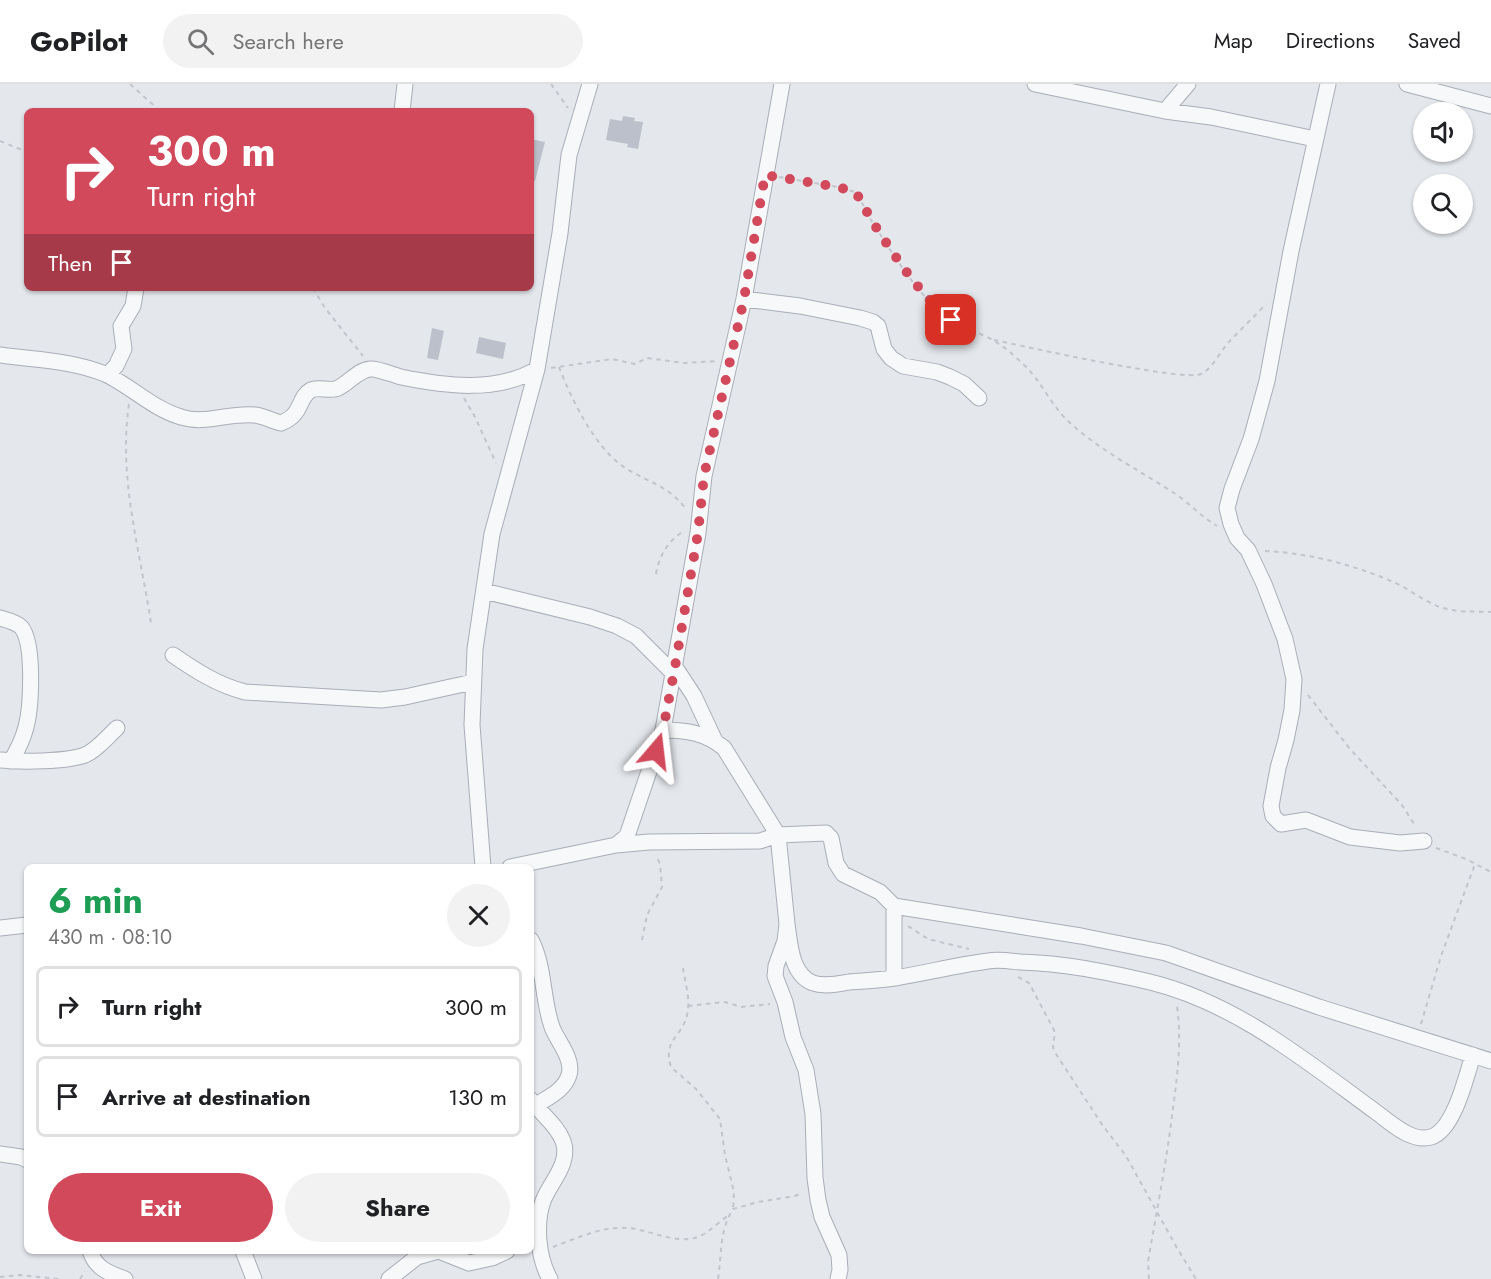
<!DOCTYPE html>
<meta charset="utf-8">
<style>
:root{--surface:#fff;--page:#f2f2f2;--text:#202124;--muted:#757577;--line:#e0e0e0;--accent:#d1495b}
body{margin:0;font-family:Jost,sans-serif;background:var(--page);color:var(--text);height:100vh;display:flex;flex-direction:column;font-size:22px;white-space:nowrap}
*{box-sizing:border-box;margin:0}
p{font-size:20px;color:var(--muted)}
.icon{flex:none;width:33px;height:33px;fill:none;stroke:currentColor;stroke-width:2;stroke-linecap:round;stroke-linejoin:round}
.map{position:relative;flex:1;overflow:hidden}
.drawer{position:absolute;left:24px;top:780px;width:510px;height:390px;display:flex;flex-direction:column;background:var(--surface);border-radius:9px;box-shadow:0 2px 4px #0004}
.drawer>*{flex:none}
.banner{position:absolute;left:24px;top:24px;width:510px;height:183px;border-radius:9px;box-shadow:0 2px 4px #0004;background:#d1495b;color:#fff;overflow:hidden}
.controls{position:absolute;left:1413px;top:18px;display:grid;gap:12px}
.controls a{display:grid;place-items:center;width:60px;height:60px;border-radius:50%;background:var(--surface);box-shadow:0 2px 4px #0004;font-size:30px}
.pin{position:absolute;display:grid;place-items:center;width:51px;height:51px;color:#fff;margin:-26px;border-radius:12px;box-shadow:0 3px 9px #0006}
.me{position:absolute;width:66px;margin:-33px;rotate:17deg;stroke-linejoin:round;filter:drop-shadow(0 0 4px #0008)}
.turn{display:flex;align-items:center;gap:21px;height:126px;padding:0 24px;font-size:27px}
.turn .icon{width:78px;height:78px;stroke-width:2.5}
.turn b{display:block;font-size:42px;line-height:51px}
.then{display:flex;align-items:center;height:57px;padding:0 24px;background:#0003;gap:12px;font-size:22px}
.round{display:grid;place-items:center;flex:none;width:63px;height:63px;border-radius:32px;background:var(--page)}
.overview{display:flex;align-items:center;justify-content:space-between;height:102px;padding:0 24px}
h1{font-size:36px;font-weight:700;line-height:45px;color:#1e9e55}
.primary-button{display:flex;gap:12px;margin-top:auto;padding:12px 24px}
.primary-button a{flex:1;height:69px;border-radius:36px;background:var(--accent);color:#fff;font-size:24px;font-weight:700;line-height:69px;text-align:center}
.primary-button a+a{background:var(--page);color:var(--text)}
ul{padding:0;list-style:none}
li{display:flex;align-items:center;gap:18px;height:81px;margin:0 12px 9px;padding:0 12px;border:3px solid var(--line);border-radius:9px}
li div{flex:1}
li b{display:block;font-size:22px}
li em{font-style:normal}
header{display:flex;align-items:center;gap:36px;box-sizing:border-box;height:84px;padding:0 30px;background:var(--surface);border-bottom:2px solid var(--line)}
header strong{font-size:28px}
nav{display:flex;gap:33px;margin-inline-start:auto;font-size:21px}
.search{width:420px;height:54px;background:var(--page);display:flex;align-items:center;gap:15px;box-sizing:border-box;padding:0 21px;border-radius:33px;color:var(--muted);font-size:22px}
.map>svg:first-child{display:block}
</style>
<header>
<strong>GoPilot</strong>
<div class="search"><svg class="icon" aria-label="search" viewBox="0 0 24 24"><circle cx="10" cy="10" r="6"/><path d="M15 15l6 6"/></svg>Search here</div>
<nav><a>Map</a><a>Directions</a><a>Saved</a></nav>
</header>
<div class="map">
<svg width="1491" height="1195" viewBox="0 0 1491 1195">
<rect width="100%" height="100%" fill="#e4e7ec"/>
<path fill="#bbc0ca" d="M623,32L635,34L634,37L643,38L638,65L627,63L628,60L606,56L610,35L622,37Z
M531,55L545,58L535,97H531Z
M432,244L444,247L438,276L427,274Z
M479,253L506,259L503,275L476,269Z"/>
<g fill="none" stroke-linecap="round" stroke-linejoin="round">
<defs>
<path id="minor" d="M1035,0L1165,27L1211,33L1315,55
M1328,0L1291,167L1267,297L1251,355L1232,405L1227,424L1231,440L1237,454L1248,466L1264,500L1285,555L1294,595L1292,626L1286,656L1278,684L1271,722L1273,732L1281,740L1306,736L1350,753L1400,759L1424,757
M1407,0L1491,22
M402,27L405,0
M1165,27L1188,0
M744,215L800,222L860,234L873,238L878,242L884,265L891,274L903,282L937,288L950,293L964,300L979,314
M0,271C35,276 71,276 105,290C131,302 153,325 181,333C205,341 230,328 255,331C264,332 272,337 281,339C304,330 297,314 311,306C319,302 330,308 338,304C349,299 358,286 370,285C377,284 393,291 401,293C445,302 497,309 537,285
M107,291L116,282L124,265L121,242L133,222L136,204
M484,507L590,533L617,542L636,552L674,590
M0,534C7,536 16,538 21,543C35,559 31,624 26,643C23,655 17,667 11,677
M173,571C196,587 218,601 245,608L381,616L405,613L473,598
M675,583L694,612L715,657
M663,646C687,646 705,649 724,664L778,751L787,840L785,857L776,882L775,892L785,918L793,953L806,986L813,1030L815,1094L818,1116L822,1133L839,1171L840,1186L838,1195
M0,676C20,678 66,678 85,671C97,666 107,653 117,644
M616,761L649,758L760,757L778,751L826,749L831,754L836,779L843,790L880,808L894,822L1081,852L1166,869L1319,923L1491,977
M483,783L472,641L475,565L492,450L537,285L560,149L569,71L590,0
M510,783L616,761L627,752L663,646L698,449L704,392L744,215L782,0
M894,822V894
M787,840C790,860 791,891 813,899C824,903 838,900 849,898C864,897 880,896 895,894C926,889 957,881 988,877C998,875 1010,877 1020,878C1064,879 1107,888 1150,898C1236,919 1306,977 1376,1028C1391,1039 1412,1059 1431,1053C1454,1046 1466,993 1473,971
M0,844L27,841
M531,856C545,883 542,915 552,943C557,957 574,975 569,991C564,1007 548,1013 535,1022
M531,1016C541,1030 557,1041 563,1057C571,1079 551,1097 543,1117C535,1140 538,1174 550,1195
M0,1070L21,1073L27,1076
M90,1167C96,1185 109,1189 125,1195
M243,1167L254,1195
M439,1167L469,1179L492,1174L507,1167
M389,1195L417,1173L438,1167"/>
</defs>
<use href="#minor" stroke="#a9aeb7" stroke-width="17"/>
<path stroke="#c2c5cb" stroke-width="2" stroke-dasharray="4.5 4.5" stroke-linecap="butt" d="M130,0L160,27
M551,0L568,24
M0,57L27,68
M779,93L838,103L855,108C862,117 866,127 871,136C888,163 915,206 939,227C955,240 973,246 991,255C1003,262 1013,270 1023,280C1041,296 1050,320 1068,337C1100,367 1141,387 1177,411C1191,421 1202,433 1217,442
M313,204L325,224L363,272
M994,256C1023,262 1183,298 1201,290C1213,284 1219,269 1228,259C1240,246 1254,233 1266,220
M559,283C571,314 593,360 621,381C645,398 666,399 686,425
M551,284L612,275L635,280L647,274L684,279L717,277
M464,314L475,333L496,379
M129,320C118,394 140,466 151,539
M1265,467C1308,469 1351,480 1391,497C1408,504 1423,517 1440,523C1456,529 1474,527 1491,528
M656,490C660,470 667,459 683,447
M1308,611L1350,665L1402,721L1416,743
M1436,764L1466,775L1491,788
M908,842L928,855L969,865
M642,856L647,831L662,803L660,780L656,771
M683,884C685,898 691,917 687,931C683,952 662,956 671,983L696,1005L720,1035L725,1071L734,1108L733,1125
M1018,893L1029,899L1054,946C1056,954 1051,960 1054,967L1103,1042L1126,1072L1177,1164L1196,1195
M688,922L725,918L741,923L770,920
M1421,940L1441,872L1475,780
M553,1163C577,1154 602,1142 628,1144C653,1146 680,1164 704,1150C713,1144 722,1136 730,1130
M0,1193L20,1191L58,1195
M80,1195L85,1187
M718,1195C722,1170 719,1147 733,1125L758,1118L795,1112L802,1109
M1149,1195L1148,1178C1156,1130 1166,1081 1172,1032C1177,995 1182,959 1177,922"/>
<use href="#minor" stroke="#f7f8fa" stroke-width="15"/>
</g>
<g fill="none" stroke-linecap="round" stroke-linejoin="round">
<path stroke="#d1495b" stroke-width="10" stroke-dasharray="0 18" d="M656,667L663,646L675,583L698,449L704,392L744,215L765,91L838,103L855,108C862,117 866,127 872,137C894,171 919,210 951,236"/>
</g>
</svg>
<div class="controls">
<a><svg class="icon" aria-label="sound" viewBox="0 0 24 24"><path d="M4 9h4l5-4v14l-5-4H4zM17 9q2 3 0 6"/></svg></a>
<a><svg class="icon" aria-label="search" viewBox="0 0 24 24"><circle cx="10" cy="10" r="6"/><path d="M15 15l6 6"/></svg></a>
</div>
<div class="pin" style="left:951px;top:236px;background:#d93025"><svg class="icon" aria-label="arrive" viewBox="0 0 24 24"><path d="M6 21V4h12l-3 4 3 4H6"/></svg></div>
<svg class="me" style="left:656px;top:667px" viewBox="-20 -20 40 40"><path d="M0-17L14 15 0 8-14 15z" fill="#d1495b" stroke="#fff" stroke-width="4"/></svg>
<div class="banner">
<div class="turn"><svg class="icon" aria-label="right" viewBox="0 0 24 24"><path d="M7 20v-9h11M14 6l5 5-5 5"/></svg><div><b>300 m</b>Turn right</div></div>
<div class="then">Then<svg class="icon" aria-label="arrive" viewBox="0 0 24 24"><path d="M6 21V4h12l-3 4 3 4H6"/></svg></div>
</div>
<section class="drawer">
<div class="overview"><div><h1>6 min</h1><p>430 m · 08:10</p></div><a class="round"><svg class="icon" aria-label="close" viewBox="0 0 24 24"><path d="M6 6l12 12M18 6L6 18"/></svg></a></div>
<ul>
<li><svg class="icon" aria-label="right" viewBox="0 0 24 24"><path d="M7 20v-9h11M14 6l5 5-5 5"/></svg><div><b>Turn right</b></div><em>300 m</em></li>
<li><svg class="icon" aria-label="arrive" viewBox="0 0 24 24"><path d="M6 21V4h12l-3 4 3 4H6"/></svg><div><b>Arrive at destination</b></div><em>130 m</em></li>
</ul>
<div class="primary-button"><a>Exit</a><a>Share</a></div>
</section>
</div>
